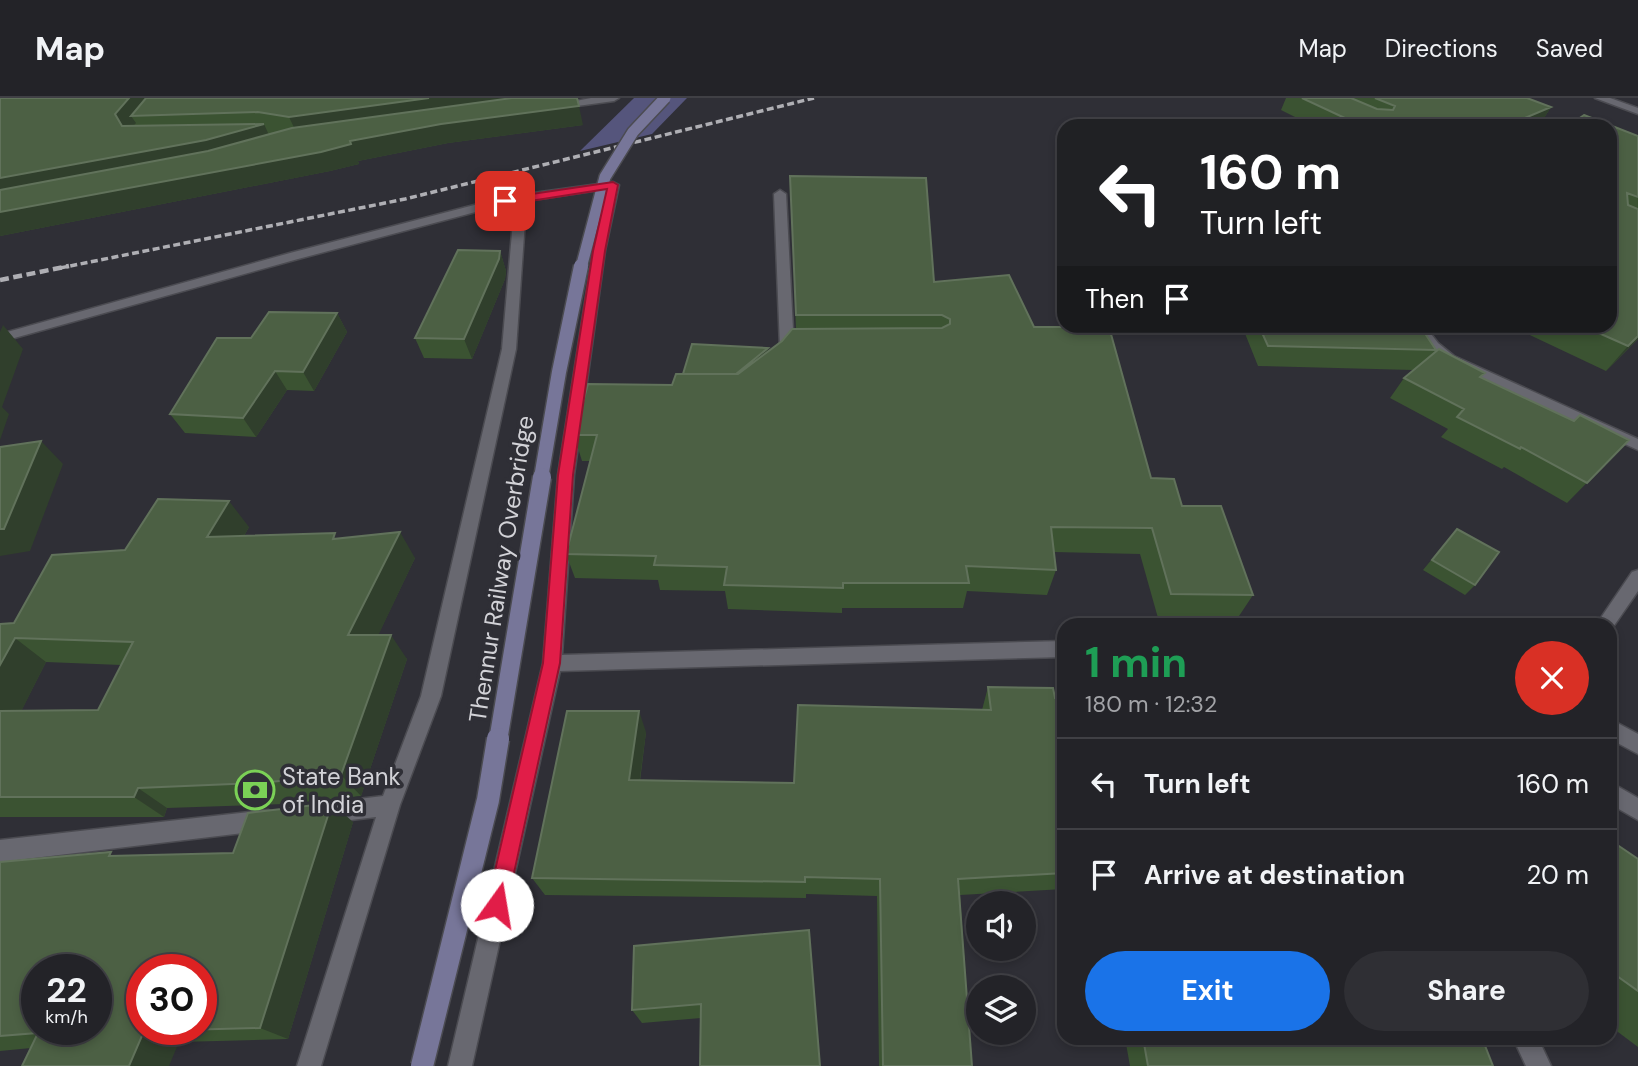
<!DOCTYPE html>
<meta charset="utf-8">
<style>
:root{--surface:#232328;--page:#2f2f34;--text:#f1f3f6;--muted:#a3a4a8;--line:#404045;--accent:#1a73e8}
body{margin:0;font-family:"DM Sans",sans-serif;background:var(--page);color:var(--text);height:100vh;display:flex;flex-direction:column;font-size:26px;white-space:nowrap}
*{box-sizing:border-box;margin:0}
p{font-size:23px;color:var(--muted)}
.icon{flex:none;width:38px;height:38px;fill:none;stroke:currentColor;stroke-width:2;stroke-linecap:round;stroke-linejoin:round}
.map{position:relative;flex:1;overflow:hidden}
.drawer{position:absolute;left:1057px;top:520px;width:560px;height:427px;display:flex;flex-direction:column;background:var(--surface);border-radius:21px;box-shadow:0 4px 10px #0003,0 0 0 2px var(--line)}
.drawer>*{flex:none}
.guide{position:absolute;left:1057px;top:21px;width:560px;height:214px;border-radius:21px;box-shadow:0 4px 10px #0003,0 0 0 2px var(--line);background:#202124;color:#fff;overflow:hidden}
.controls{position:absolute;left:966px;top:793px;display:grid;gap:14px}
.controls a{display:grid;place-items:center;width:70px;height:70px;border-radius:50%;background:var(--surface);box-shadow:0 4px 10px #0003,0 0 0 2px var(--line);font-size:35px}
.speed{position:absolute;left:21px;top:856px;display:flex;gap:14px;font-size:35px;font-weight:700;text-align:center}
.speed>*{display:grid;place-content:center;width:91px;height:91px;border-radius:50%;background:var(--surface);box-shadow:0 4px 10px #0003,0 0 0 2px var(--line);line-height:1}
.speed small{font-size:18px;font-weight:400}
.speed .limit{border:10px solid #d22;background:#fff;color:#111}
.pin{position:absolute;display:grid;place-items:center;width:60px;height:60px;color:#fff;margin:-30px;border-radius:14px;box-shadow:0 4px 10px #0006}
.me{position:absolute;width:77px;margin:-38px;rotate:13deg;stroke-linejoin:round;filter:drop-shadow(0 0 5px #0008)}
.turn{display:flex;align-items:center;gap:24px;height:147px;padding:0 28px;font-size:32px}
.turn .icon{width:91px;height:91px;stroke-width:2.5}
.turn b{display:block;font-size:49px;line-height:60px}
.then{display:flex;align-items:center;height:66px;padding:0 28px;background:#0003;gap:14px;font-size:26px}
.round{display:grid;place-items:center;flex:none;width:74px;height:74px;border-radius:37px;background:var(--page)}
.head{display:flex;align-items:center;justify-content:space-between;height:119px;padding:0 28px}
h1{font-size:42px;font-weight:700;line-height:52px;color:#1e9e55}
.cta{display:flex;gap:14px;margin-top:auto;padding:14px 28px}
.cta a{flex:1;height:80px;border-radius:42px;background:var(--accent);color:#fff;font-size:28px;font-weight:700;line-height:80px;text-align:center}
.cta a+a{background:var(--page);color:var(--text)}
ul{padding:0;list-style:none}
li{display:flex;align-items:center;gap:21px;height:91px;padding:0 28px;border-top:2px solid var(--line)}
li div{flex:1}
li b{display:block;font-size:26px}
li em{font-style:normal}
header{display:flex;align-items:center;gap:42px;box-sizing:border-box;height:98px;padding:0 35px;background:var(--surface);border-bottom:2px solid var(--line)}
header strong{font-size:33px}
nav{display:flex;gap:38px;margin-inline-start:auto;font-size:24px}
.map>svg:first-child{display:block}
</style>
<header>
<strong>Map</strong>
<nav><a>Map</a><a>Directions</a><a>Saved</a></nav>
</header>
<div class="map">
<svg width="1638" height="968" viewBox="0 0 1638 968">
<rect width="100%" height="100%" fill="#2f2f36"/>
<path fill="#55557c" d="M634,0H687L652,36L580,53Z"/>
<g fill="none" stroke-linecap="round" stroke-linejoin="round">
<defs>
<path id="minor" d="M591,0H619L614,3L555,11L550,8Z
M1595,0H1610L1638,10V16Z
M613,84L619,87L605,153L574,377L562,557L1064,543V559L560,573L472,968H448L543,565L558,377L593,153L606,91L513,105L525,123L516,251L441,598L400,707L321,968H297L376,719L317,726L310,723L307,716L310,709L317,706L383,698L421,598L502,251L513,123L502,107L298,161L0,244V236L290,155L505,99Z
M780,92L786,96L794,251L787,260L782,262L775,257L780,250L774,96Z
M1411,228H1425L1438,245L1454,258L1638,341V352L1444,264L1428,251Z
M1638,472V493L1611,532L1610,527H1596L1632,474Z
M1610,621L1638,636V656L1610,641Z
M1610,684L1638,700V722L1610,706Z
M268,712L275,715L279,722L275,729L268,732L0,764V742Z
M1513,940H1538L1551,968H1526Z"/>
</defs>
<use href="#minor" stroke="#4b4b51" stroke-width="3"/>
<use href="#minor" fill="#686870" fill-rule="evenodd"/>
<path stroke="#afafb4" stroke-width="3.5" stroke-dasharray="7 3.5" stroke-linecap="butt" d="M60,170L405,101L814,0"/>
<path stroke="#afafb4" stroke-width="4.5" stroke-dasharray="9 4.5" stroke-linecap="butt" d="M0,182L69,168"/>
<defs>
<path id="secondary-bridge-far3" d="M581,170L605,79L633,34L665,0"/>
<path id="secondary-bridge-far2" d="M541,380L559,274L581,168"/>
<path id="secondary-bridge-far1" d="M498,643L542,379"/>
<path id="secondary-bridge" d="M422,968L488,702L498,641"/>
</defs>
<use href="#secondary-bridge-far3" stroke="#4b4b51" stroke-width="14" stroke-linecap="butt"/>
<use href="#secondary-bridge-far2" stroke="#4b4b51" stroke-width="17" stroke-linecap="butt"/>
<use href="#secondary-bridge-far1" stroke="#4b4b51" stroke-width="21" stroke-linecap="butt"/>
<use href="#secondary-bridge" stroke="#4b4b51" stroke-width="25" stroke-linecap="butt"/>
<use href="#secondary-bridge-far3" stroke="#777699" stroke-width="11"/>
<use href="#secondary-bridge-far2" stroke="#777699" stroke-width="14"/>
<use href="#secondary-bridge-far1" stroke="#777699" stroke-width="18"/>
<use href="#secondary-bridge" stroke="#777699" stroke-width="22"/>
</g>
<path fill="#3b5332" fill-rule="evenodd" d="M0,0L583,27L448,45L358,63L359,66L330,73L0,138Z
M1286,0H1527L1551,9L1539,28H1313L1281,12Z
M1610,28L1638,38V241L1606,273L1511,228H1610Z
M790,78L934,184L1034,229L1151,380L1182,408L1253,497L1237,521L1158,520L1140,456L1054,454L1056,472L1047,497L967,493L963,510H842V515L728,511L725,493L660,492L658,482L575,480L566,456L590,363H582L574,337L672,287L683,276L768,254L796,231Z
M500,153L506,173L505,181L472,261L424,260L415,240Z
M337,215L347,234L314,293L287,292L256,339L185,335L170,316L251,240Z
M1242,228H1420L1436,252L1434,255L1481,280L1574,323L1629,342L1567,405L1504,369L1502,371L1441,339L1448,331L1390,300L1404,280L1413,272L1258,268Z
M249,429L244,438L339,440L415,460L378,537L407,561L361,698L284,706L167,710L164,719H0V526L14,525L125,452ZM46,564L121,567L98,612L21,613Z
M1457,431L1475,487L1465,497L1423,472Z
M988,589L1055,600H1064V791L960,797L972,968H879L877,798L806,796V800L545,797L532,780L646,634L640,683L794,685L982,612Z
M353,724L288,941L179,944L31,950L0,953V764L118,758L233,755Z
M1610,742L1638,761V949L1610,928Z
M634,848L820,968L701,920L642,925L632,912Z
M1125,940H1482L1493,968H1130Z"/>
<path fill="#303f2c" d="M129,0H157L131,18L136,25L127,35L115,16Z
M429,0H573L298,38L289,19Z
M579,8L583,27L448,45L358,63L359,66L330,73L0,138V114L350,43L441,26Z
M1551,9L1539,28H1506Z
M264,26L273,46L0,102V80Z
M500,153L506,173L505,181L472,261L464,241Z
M337,215L347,234L314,293L303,274Z
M3,227L23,251L2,309L9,316L0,342V234Z
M1638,238V241L1606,273L1628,248Z
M768,250V261L735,277Z
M275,273L287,292L256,339L243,320Z
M41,343L63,366L30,453L0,458V431Z
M229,403L249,429L229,464L207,439Z
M400,434L415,460L367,561L348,537Z
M391,537L407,561L361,698L341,677Z
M15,540L46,564L10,636L0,629V567Z
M639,613L646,634L637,702L629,682Z
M138,690L167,710L164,719L134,699Z
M332,705L353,724L288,941L260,930Z
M144,933L179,944L169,968H129Z"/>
<path fill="#4c6044" stroke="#61725b" stroke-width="2" fill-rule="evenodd" d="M0,0H129L115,16L122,28L264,26L206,42L0,80Z
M146,0H429L289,19L258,14L131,18Z
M512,0H577L579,8L441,26L350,43L351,46L321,54L0,114V92L208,53L292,30Z
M1302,0H1351L1377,11L1393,12L1395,8L1375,0H1527L1551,9L1506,28H1355L1344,23L1347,21Z
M1584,17L1638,38V99L1627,95L1628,107L1638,111V238L1628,248L1583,228H1610V28H1568Z
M790,78L926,80L934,184L1009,177L1034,229H1109L1151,380L1174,381L1182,408H1221L1253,497L1171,496L1152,430L1051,429L1056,472L966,468L969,485H843V490L724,487L727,469L654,467L656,458L566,456L597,337H574L588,286L672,287L676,276H738L782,243L792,231L942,230L950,226V221L942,217H796Z
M458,152L500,153L499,161L464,241L415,240Z
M269,214L337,215L303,274L275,273L243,320L170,316L217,240H251Z
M1259,228H1420L1436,252L1268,248Z
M692,246L768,250L736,276H683Z
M1439,251L1485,275L1480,279L1574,323L1580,317L1629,342L1587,385L1521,349L1520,351L1457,319L1464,311L1404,280Z
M41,343L4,431H0V349Z
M158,401L229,403L207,439L335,435L333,441L400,434L348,537H391L341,677L259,685L138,690L134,699H0V613L98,612L133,544L15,540L0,567V526L14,525L52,457L125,452Z
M1457,431L1499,454L1475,487L1432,462Z
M988,589L1053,590L1055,600H1064V775L958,781L972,968H883L880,781L805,779V784L532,780L567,613H639L629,682L794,685L798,607L991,612Z
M332,705L260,930L144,933L129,968H22L38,935L0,938V764L111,754L109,758L233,755L248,715ZM37,872H96V931H37ZM142,872H201V931H142Z
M1610,742L1638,761V893L1610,873Z
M809,832L820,968H700L701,906L632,912L634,848Z
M1143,940H1482L1493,968H1148Z"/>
<path fill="#e11d48" stroke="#92132f" stroke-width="2" d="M613,84L618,87L605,153L573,377L560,565L507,807L504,814L497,817L489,814L487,807L543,565L558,377L593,153L607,91L505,107L499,103L505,100Z"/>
<defs>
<symbol id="bank-ring" viewBox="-11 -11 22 22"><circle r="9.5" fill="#2f2f36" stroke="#7bd156" stroke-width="1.5"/><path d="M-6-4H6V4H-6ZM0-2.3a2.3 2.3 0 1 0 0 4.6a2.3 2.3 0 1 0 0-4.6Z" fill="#7bd156"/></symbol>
</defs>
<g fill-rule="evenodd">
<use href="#bank-ring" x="233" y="670" width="44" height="44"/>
</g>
<g text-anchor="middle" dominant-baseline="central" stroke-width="7" stroke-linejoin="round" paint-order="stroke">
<g font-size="24" fill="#d2d2d7" stroke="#2f2f36">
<text transform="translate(501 471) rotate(-81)">Thennur Railway Overbridge</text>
</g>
<g font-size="24" fill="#d2d2d7" stroke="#2f2f36" text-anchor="start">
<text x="282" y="678">State Bank<tspan x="282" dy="28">of India</tspan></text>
</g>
</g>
</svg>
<div class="controls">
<a><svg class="icon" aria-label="sound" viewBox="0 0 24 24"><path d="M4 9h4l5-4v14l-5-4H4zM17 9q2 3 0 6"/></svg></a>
<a><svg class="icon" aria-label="layers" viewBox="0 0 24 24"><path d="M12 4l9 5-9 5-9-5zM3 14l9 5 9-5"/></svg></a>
</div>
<div class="speed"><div>22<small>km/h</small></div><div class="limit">30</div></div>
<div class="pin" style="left:505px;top:103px;background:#d93025"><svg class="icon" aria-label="arrive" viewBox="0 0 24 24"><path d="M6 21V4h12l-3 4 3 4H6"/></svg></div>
<svg class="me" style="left:497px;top:807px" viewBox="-20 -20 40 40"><circle r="19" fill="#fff"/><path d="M0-13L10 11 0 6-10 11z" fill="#e11d48"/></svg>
<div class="guide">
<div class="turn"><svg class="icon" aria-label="left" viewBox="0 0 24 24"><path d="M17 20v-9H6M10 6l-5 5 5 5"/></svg><div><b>160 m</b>Turn left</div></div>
<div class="then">Then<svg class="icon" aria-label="arrive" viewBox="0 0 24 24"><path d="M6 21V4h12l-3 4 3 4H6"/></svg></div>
</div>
<section class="drawer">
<div class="head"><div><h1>1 min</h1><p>180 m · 12:32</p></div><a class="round" style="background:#d93025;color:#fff"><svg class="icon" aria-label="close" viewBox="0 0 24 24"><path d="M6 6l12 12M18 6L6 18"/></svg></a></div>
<ul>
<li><svg class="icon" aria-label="left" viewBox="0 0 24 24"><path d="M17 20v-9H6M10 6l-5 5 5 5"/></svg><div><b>Turn left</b></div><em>160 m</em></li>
<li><svg class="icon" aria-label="arrive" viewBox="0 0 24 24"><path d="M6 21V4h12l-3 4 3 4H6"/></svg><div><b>Arrive at destination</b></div><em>20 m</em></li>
</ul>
<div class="cta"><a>Exit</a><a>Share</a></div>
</section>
</div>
